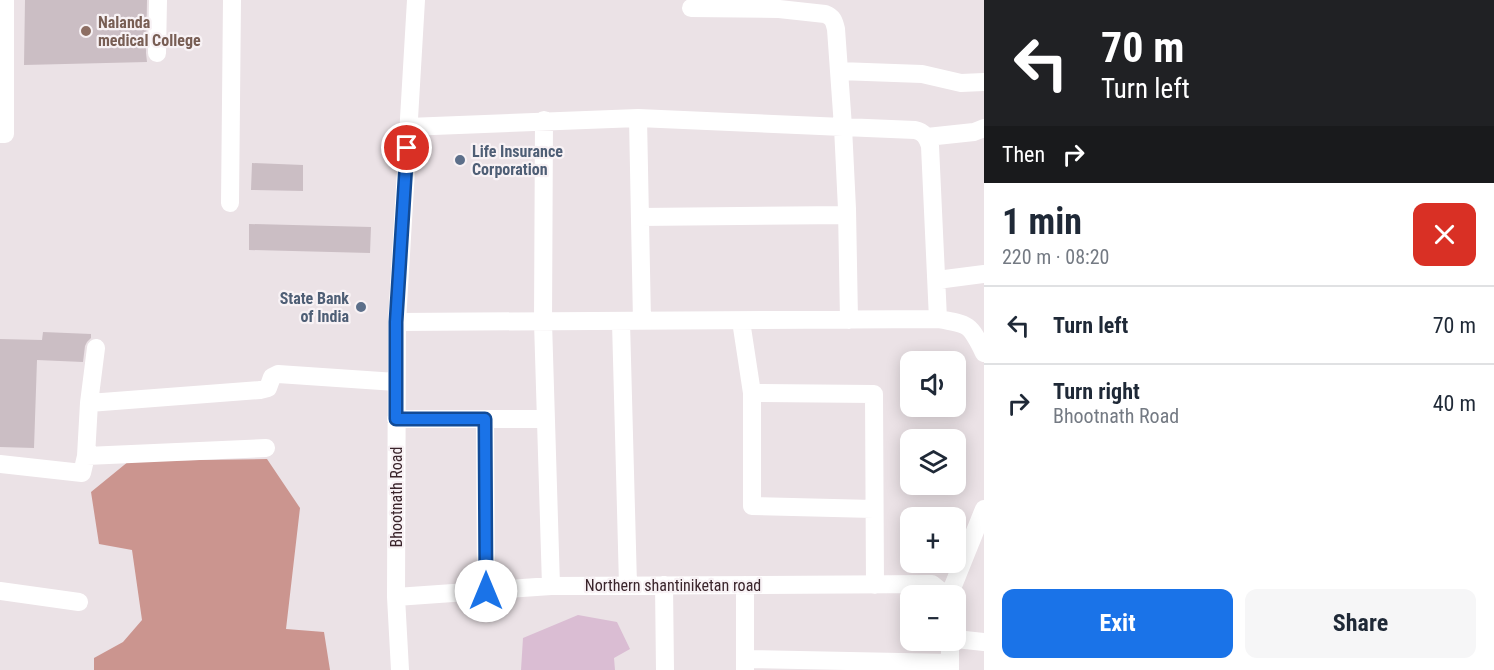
<!DOCTYPE html>
<meta charset="utf-8">
<style>
:root{--surface:#fff;--page:#f6f6f7;--text:#1f2937;--muted:#747a83;--line:#e0e1e3;--accent:#1a73e8}
body{margin:0;font-family:"Roboto Condensed",sans-serif;background:var(--page);color:var(--text);height:100vh;display:flex;flex-direction:column;font-size:22px;white-space:nowrap}
*{box-sizing:border-box;margin:0}
p{font-size:20px;color:var(--muted)}
.icon{flex:none;width:33px;height:33px;fill:none;stroke:currentColor;stroke-width:2;stroke-linecap:round;stroke-linejoin:round}
.map{position:relative;flex:1;overflow:hidden}
.panel{display:flex;flex-direction:column;background:var(--surface);width:510px}
.panel>*{flex:none}
.banner{background:#202124;color:#fff;overflow:hidden}
.controls{position:absolute;left:900px;top:351px;display:grid;gap:12px}
.controls a{display:grid;place-items:center;width:66px;height:66px;border-radius:12px;background:var(--surface);box-shadow:0 3px 15px #0003;font-size:30px}
.pin{position:absolute;display:grid;place-items:center;width:51px;height:51px;color:#fff;margin:-26px;border:3px solid #fff;border-radius:50%;box-shadow:0 2px 6px #0007}
.me{position:absolute;width:66px;margin:-33px;rotate:0deg;stroke-linejoin:round;filter:drop-shadow(0 0 4px #0008)}
.turn{display:flex;align-items:center;gap:21px;height:126px;padding:0 18px;font-size:27px}
.turn .icon{width:78px;height:78px;stroke-width:2.5}
.turn b{display:block;font-size:42px;line-height:51px}
.then{display:flex;align-items:center;height:57px;padding:0 18px;background:#0003;gap:12px;font-size:22px}
.round{display:grid;place-items:center;flex:none;width:63px;height:63px;border-radius:12px;background:var(--page)}
.head{display:flex;align-items:center;justify-content:space-between;height:102px;padding:0 18px}
h1{font-size:36px;font-weight:700;line-height:45px}
.button{display:flex;gap:12px;margin-top:auto;padding:12px 18px}
.button a{flex:1;height:69px;border-radius:12px;background:var(--accent);color:#fff;font-size:24px;font-weight:700;line-height:69px;text-align:center}
.button a+a{background:var(--page);color:var(--text)}
ul{padding:0;list-style:none}
li{display:flex;align-items:center;gap:18px;height:78px;padding:0 18px;border-top:2px solid var(--line)}
li div{flex:1}
li b{display:block;font-size:22px}
li em{font-style:normal}
main{display:flex;flex:1;min-height:0}
.map>svg:first-child{display:block}
</style>
<main>
<div class="map">
<svg width="984" height="670" viewBox="0 0 984 670">
<rect width="100%" height="100%" fill="#ebe2e6"/>
<path fill="#dabdd3" d="M578,615L617,622L630,649L614,658L615,670H521L523,638Z"/>
<path fill="#cb958f" d="M267,459L300,508L286,629L324,632L330,670H94V658L123,642L142,620L132,550L99,544L91,492L129,461Z"/>
<path fill="#cbbec4" d="M25,0H147L146,53L147,62L24,65Z
M252,163L303,165V191L251,190Z
M249,224L371,227L370,253L249,250Z
M43,332L91,334V338L87,342L85,346L83,362L37,360L34,448L0,447V339L42,340Z"/>
<g fill="none" stroke-linecap="round" stroke-linejoin="round">
<path stroke="#fff" stroke-width="18" d="M691,8L779,9L825,14C833,17 834,21 836,29L843,127L915,130C924,132 927,137 930,146L938,319
M157,53L158,0
M839,71L922,74L961,83L984,82
M638,118L843,127L847,209L849,320
M544,120L543,322L551,586
M408,127L638,118L642,321
M0,134H5V0
M927,137L974,132L984,128
M230,203L232,0
M640,217L847,215
M937,280L984,274
M741,321L752,393L874,394L875,585
M397,322L938,319C969,324 970,324 984,353
M621,322L628,585
M752,393V506L874,509
M89,403L260,390L268,388L272,377L278,374L396,382
M396,419H546
M485,419L486,590
M86,456L266,448
M0,464L82,473L86,456L89,403L96,348
M664,585L665,670
M0,591L79,602
M949,596L984,509
M396,597L551,586L932,584L947,596
M956,639L984,642
M950,640V670
M745,659L950,663
M400,670L396,597L397,322L416,0
M745,670V585"/>
</g>
<g fill="none" stroke-linecap="round" stroke-linejoin="round">
<defs>
<path id="route" d="M407,148L396,322V419H485L486,591"/>
</defs>
<use href="#route" stroke="#114b97" stroke-width="15"/>
<use href="#route" stroke="#1a73e8" stroke-width="10"/>
</g>
<circle fill="#8d6e63" stroke="#f8f2f5" stroke-width="2" cx="86" cy="31" r="6"/>
<g fill="#5c6f8a" stroke="#f8f2f5" stroke-width="2">
<circle cx="460" cy="160" r="6"/>
<circle cx="361" cy="307" r="6"/>
</g>
<g text-anchor="middle" dominant-baseline="central" stroke-width="4.5" stroke-linejoin="round" paint-order="stroke">
<g font-size="16" font-weight="bold" fill="#785e54" stroke="#f8f2f5" text-anchor="start">
<text x="98" y="22">Nalanda<tspan x="98" dy="18">medical College</tspan></text>
</g>
<g font-size="16" font-weight="bold" fill="#4e5e75" stroke="#f8f2f5" text-anchor="start">
<text x="472" y="151">Life Insurance<tspan x="472" dy="18">Corporation</tspan></text>
<text x="349" y="298" text-anchor="end">State Bank<tspan x="349" dy="18">of India</tspan></text>
</g>
<g font-size="16" fill="#3a242b" stroke="#f8f2f5">
<text transform="translate(396 497) rotate(-90)">Bhootnath Road</text>
<text x="673" y="585">Northern shantiniketan road</text>
</g>
</g>
</svg>
<div class="controls">
<a><svg class="icon" aria-label="sound" viewBox="0 0 24 24"><path d="M4 9h4l5-4v14l-5-4H4zM17 9q2 3 0 6"/></svg></a>
<a><svg class="icon" aria-label="layers" viewBox="0 0 24 24"><path d="M12 4l9 5-9 5-9-5zM3 14l9 5 9-5"/></svg></a>
<a>+</a>
<a>−</a>
</div>
<div class="pin" style="left:407px;top:148px;background:#d93025"><svg class="icon" aria-label="arrive" viewBox="0 0 24 24"><path d="M6 21V4h12l-3 4 3 4H6"/></svg></div>
<svg class="me" style="left:486px;top:591px" viewBox="-20 -20 40 40"><circle r="19" fill="#fff"/><path d="M0-13L10 11 0 6-10 11z" fill="#1a73e8"/></svg>
</div>
<section class="panel">
<div class="banner">
<div class="turn"><svg class="icon" aria-label="left" viewBox="0 0 24 24"><path d="M17 20v-9H6M10 6l-5 5 5 5"/></svg><div><b>70 m</b>Turn left</div></div>
<div class="then">Then<svg class="icon" aria-label="right" viewBox="0 0 24 24"><path d="M7 20v-9h11M14 6l5 5-5 5"/></svg></div>
</div>
<div class="head"><div><h1>1 min</h1><p>220 m · 08:20</p></div><a class="round" style="background:#d93025;color:#fff"><svg class="icon" aria-label="close" viewBox="0 0 24 24"><path d="M6 6l12 12M18 6L6 18"/></svg></a></div>
<ul>
<li><svg class="icon" aria-label="left" viewBox="0 0 24 24"><path d="M17 20v-9H6M10 6l-5 5 5 5"/></svg><div><b>Turn left</b></div><em>70 m</em></li>
<li><svg class="icon" aria-label="right" viewBox="0 0 24 24"><path d="M7 20v-9h11M14 6l5 5-5 5"/></svg><div><b>Turn right</b><p>Bhootnath Road</p></div><em>40 m</em></li>
</ul>
<div class="button"><a>Exit</a><a>Share</a></div>
</section>
</main>
